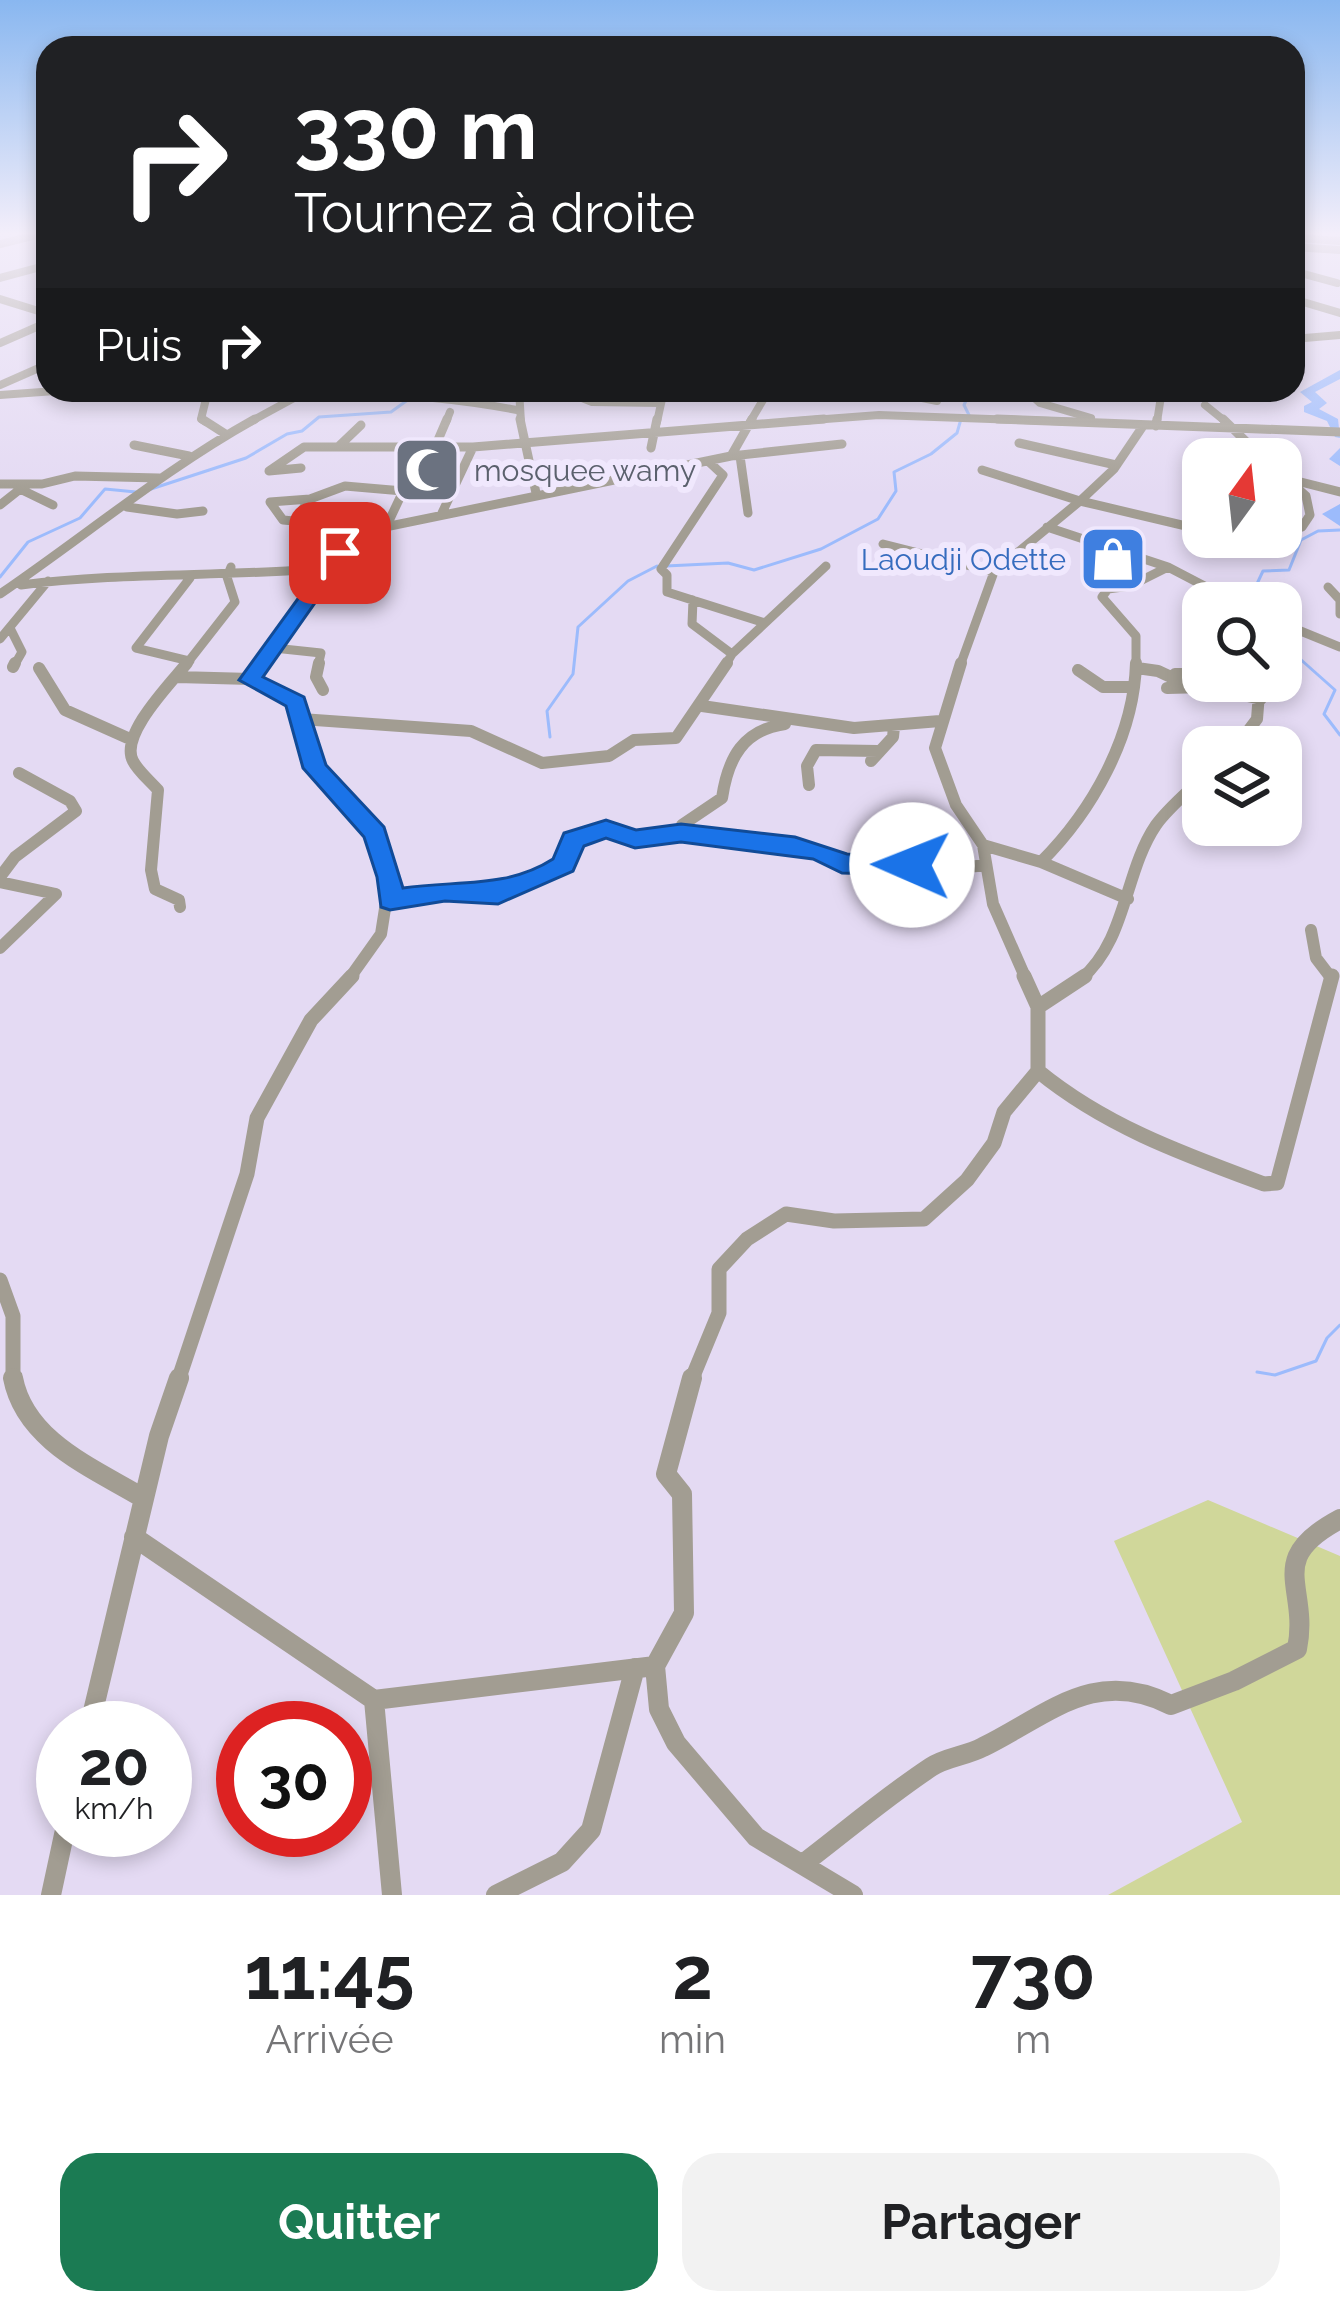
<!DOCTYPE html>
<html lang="fr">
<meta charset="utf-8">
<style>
:root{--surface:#fff;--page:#f2f2f2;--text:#202124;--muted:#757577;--accent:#1b7b53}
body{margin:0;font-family:Raleway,sans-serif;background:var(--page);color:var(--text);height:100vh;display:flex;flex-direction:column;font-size:45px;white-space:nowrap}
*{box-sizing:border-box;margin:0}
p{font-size:39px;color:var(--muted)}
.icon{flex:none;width:66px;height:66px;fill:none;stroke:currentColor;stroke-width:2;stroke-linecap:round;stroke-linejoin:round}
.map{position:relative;height:1895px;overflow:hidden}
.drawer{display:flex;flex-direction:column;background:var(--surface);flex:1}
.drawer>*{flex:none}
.top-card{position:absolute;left:36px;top:36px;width:1269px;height:366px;border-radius:36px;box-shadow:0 6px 18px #0003;background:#202124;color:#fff;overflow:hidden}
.needle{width:78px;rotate:15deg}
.controls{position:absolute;left:1182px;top:438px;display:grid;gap:24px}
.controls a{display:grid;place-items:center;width:120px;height:120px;border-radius:24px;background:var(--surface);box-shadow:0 6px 18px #0003;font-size:60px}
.speed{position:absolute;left:36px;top:1701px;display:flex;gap:24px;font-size:60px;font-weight:700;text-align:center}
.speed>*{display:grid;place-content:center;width:156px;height:156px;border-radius:50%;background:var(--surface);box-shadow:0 6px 18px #0003;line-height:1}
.speed small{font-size:30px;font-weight:400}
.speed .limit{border:18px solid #d22;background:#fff;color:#111}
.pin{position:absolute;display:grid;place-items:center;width:102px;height:102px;color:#fff;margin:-51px;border-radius:24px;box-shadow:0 6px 18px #0006}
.me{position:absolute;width:132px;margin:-66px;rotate:271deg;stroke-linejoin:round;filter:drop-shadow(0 0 9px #0008)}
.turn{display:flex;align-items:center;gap:42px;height:252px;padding:0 60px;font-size:54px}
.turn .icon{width:156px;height:156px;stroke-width:2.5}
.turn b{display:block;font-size:84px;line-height:102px}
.then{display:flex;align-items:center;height:114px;padding:0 60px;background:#0003;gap:24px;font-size:45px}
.eta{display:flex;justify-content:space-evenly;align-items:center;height:204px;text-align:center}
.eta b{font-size:72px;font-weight:700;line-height:84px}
.action{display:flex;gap:24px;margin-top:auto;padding:24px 60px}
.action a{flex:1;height:138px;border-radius:36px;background:var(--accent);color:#fff;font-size:48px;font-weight:700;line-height:138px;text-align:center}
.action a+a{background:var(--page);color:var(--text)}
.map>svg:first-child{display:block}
</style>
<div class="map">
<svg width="1340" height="1895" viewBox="0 0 1340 1895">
<rect width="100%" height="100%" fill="#e4daf3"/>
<path fill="#d0d79a" d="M1208,1500L1340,1556V1895H1108L1242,1822L1114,1541Z"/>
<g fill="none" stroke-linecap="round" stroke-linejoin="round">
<path stroke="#9cbbfc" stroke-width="3" d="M969,415L964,405L971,390
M151,489L246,458L287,434L302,431L319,417L391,412L409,399
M666,566L728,563L754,570L821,549L878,519L896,491L894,472L931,454L957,433L961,419
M0,577L28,542L80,518L105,489L136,492
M1248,603L1263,571L1289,570L1301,540L1318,531L1340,530
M1281,642L1335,690L1324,714L1340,735
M550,737L547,711L573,674L578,627L628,581L657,566
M1257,1372L1275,1375L1316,1361L1327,1338L1340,1325"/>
<path fill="#9cbbfc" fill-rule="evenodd" d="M1340,370V379L1315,392L1327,403L1319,409L1338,419L1340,438L1335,437L1327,421L1304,412V406L1312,402L1300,392Z
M1340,448V466L1329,459Z
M1340,504V526L1322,514Z"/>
<path stroke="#a29d92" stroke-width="8" d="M1294,231L1300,238L1340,241
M0,244L48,232
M1293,247L1340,250
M1304,274L1337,283
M0,278L48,265
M0,299L48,314
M1293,299L1340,313
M1293,339L1340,335
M0,343L48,322
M0,385L48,364
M105,390C243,391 381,384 517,410
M519,390L521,422
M581,390L582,398L592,402L660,403
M883,390L937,401
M1026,390L1040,403L1091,418
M0,395L69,390
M1029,395L1112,390
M1205,405L1226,422
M206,422L201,419L208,391
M250,422L305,392
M446,422L450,412
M657,422L664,390
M750,422L769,390
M786,422L879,415L1078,422
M1157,422L1162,390"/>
<path stroke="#a29d92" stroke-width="9" d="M202,419L227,435
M520,419L536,493
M997,419L1340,432
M1223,419L1264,459
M1156,426L1157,419
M1019,443L1116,465
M134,445L189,456
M338,447L361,425
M435,447L447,419
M651,448L657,419
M731,456L842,444
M740,456L748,513
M708,461L723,475L661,569L667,575V592L765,623
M301,468L269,471L304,447H473L824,419
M1281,474L1306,496L1310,515L1302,527L1281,531
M1293,480L1340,492
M0,484H42L75,476L159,478
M20,489L53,505
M310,499L294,521L283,520L270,502Z
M310,499L345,486L403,491
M1080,501L1203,530
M1080,501L1114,469L1143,426
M0,505L24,486
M127,507L177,514L203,511
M442,513L473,447
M388,523L424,447
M1047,527L1168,567L1237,603
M883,544L994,572
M190,578L136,648L190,661
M21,585C123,572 226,577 329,568
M1328,587L1340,600V614
M0,594C85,536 165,469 255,419
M693,600L692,624L732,654
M1281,623L1340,647
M10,628L22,652L14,666
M0,639L48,581
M274,648L321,653L318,666
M185,666L235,602L227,577L231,567
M260,666L356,533L731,456L752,419
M725,666L732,654L826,566
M960,666L994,572L1080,501L982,470
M1136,666V636L1102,597L1108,589L1130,586L1168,567"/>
<path stroke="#a29d92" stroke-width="12" d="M263,663L251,679L296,702L315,768L375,834L390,877L381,934L349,979
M319,663L316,677L323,690
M961,663L935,748L956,805L983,845L993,904L1026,979
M13,667L15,663
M39,668L65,710L130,739
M1137,668L1158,671L1188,685
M1078,670L1103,687H1132
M1175,674H1187L1203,664
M177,677L251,679
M1167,688L1206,687L1261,699
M702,706L854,728L940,721
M301,719L471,731L542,763L609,756L634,740L676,738L727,663
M1236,747L1257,719L1260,681
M871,761L893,737L894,727
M809,785L807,766L816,750L878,751
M681,833L682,825L722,798C728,758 743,730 785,724
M983,845L1041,862C1092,811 1134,737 1136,663
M1041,862L1128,899
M0,877L15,857L76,811L70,801L19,773
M0,882L56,894L0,948
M390,900L445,892L498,894L564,864L573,840L606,829L635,839L681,833L764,847L795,846L819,851L842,864L891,862L932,871L986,865
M180,907L179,900L155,889L151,870L158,790C150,781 138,771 133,761C119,735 171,683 187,663
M1311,930L1316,958L1332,979
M1081,979C1127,940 1124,872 1156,825C1168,808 1188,792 1203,777"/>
<path stroke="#a29d92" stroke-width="15" d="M1024,976L1038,1007V1071
M1038,1007L1085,976
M1038,1071C1105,1126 1183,1154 1264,1184L1277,1183L1332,976
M0,1280L13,1316V1381
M178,1381L247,1174L257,1118L311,1020L352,976
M691,1381L719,1313V1269L747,1239L786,1214L834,1221L924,1219L967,1180L994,1143L1004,1112L1038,1071"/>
<path stroke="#a29d92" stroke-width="20" d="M13,1378C25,1441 93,1468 143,1498
M692,1378L666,1474L682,1494L684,1613L655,1666L659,1709L676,1743L756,1837L853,1895
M134,1537L374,1700L655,1666
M374,1700L392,1895
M89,1728L159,1436L179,1378
M804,1863C846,1831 887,1796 931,1767C946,1757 966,1756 983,1747C1048,1715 1095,1666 1171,1705L1234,1681L1297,1649C1310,1586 1263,1560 1340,1519
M51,1895L65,1830
M496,1895L562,1862L591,1830L635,1668"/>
</g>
<linearGradient id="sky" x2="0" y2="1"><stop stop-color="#89b7f0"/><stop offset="0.47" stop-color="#f3eefa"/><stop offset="1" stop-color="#f3eefa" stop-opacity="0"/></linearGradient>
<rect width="1340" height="496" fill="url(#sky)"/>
<path fill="#1a73e8" stroke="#114b97" stroke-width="3" d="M334,549L350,553L263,677L304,697L326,765L384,827L403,888C456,880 506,889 553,859L564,833L606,820L636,830L681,824L795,837L847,854L912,856L925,865L912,875L842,873L813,859L681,842L635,848L606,838L584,846L573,871L498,904L445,901L390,910L381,907L377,877L364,837L303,768L286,706L239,680Z"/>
<defs>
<symbol id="mosque-square" viewBox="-11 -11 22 22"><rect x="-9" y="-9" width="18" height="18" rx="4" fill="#6b7280" stroke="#f0e8fd"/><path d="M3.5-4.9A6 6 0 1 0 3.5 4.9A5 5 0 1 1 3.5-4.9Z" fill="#fff"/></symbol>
<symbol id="shop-square" viewBox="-11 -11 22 22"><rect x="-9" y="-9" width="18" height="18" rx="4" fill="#3f7fe0" stroke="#f0e8fd"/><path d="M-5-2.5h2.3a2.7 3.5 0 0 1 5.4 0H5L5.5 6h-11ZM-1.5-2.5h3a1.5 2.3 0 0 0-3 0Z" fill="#fff"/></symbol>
</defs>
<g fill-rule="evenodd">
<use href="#mosque-square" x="389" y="432" width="76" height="76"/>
<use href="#shop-square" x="1075" y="521" width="76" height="76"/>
</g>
<g text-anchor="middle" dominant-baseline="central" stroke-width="12" stroke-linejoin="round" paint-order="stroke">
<g font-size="30" fill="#5b616d" stroke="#f0e8fd" text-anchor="start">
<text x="474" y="470">mosquee wamy</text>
</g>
<g font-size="30" fill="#366cbe" stroke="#f0e8fd" text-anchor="end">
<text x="1066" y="559">Laoudji Odette</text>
</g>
</g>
</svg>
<div class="controls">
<a><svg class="needle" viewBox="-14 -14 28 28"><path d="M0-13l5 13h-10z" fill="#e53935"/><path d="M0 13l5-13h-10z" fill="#757577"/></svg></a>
<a><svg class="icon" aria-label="search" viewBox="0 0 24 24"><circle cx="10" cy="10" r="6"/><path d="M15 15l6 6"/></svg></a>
<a><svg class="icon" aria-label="layers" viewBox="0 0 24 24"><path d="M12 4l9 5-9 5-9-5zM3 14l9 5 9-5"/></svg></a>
</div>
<div class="speed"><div>20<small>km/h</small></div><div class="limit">30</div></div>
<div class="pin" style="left:340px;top:553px;background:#d93025"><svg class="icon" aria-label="arrive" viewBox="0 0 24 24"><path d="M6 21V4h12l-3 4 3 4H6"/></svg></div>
<svg class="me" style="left:912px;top:865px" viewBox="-20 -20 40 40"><circle r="19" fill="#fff"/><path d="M0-13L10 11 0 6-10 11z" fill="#1a73e8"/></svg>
<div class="top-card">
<div class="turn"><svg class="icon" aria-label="right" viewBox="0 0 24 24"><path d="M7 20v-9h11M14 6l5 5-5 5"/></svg><div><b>330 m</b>Tournez à droite</div></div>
<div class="then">Puis<svg class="icon" aria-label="right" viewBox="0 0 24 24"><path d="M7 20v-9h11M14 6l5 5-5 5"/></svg></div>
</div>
</div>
<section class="drawer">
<div class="eta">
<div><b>11:45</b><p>Arrivée</p></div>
<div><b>2</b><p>min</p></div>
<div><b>730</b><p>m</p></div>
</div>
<div class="action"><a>Quitter</a><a>Partager</a></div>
</section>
